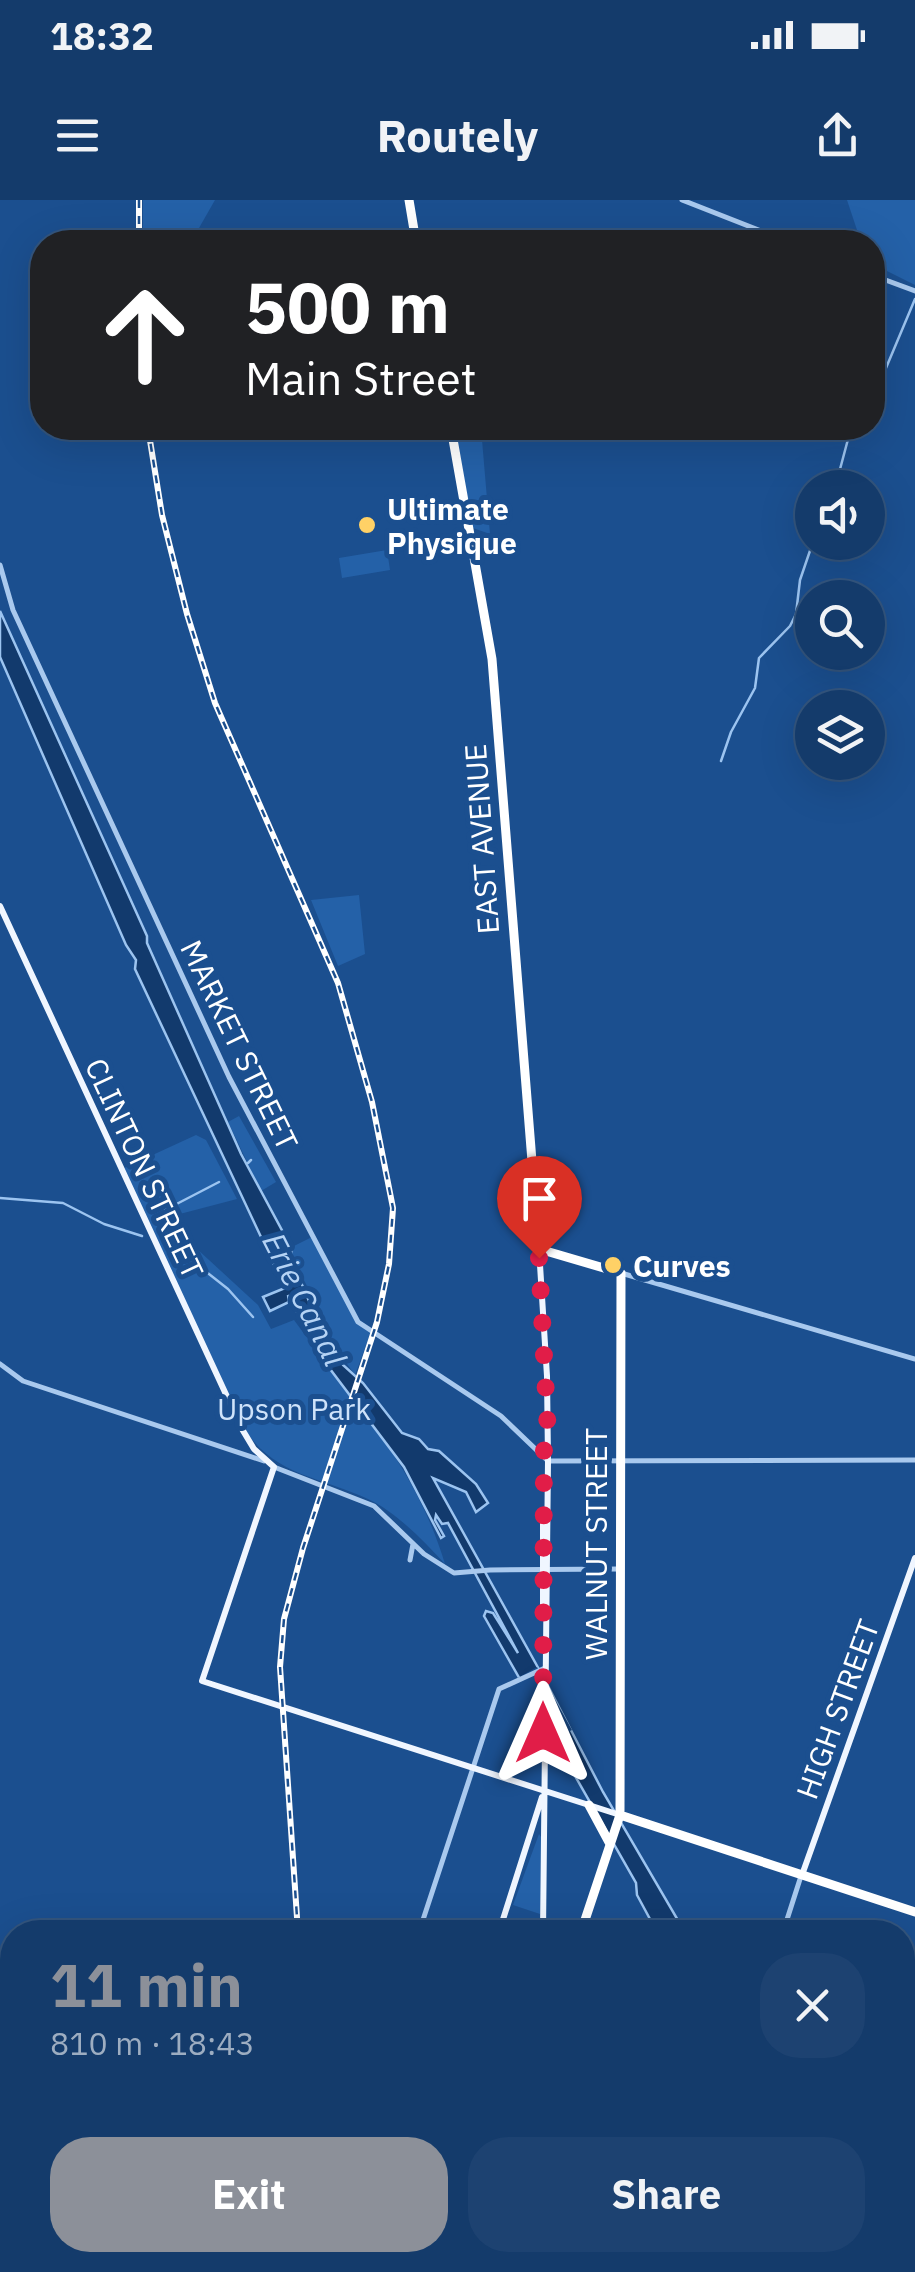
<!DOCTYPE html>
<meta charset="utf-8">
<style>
:root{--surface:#143b6b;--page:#1d4271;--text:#f1f3f6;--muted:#9dadc1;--line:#33557e;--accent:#8c9099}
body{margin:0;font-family:"IBM Plex Sans",sans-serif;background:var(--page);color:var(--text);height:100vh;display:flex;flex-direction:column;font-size:38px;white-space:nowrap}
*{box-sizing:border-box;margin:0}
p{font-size:32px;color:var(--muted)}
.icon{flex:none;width:55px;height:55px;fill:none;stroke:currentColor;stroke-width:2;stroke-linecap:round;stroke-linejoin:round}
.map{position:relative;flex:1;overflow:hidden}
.sheet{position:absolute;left:0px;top:1720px;width:915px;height:352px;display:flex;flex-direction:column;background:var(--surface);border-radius:40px 40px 0 0;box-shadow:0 10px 40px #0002,0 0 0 2px var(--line)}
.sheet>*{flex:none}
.banner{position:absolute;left:30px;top:30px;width:855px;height:210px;border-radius:40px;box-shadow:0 10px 40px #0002,0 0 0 2px var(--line);background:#202124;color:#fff;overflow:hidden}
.buttons{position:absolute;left:795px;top:270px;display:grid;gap:20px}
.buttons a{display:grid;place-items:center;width:90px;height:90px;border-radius:50%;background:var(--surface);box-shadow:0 10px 40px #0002,0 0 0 2px var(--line);font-size:50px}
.pin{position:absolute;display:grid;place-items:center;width:85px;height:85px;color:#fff;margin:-102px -42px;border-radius:50% 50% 50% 0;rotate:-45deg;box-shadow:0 0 10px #0007}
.pin .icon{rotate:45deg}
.me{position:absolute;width:110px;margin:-55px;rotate:0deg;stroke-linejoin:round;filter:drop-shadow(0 0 8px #0008)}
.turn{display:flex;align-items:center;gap:35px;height:210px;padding:0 50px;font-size:45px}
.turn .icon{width:130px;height:130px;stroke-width:2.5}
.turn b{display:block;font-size:70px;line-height:85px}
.round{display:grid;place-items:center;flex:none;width:105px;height:105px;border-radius:40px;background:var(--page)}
.summary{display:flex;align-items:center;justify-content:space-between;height:170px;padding:0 50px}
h1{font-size:60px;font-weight:700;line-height:75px;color:var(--accent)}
.primary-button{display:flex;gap:20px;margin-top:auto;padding:20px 50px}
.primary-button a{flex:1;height:115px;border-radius:40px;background:var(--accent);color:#fff;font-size:40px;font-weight:700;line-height:115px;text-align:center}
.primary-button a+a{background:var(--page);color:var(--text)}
.status{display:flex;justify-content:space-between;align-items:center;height:70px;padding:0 50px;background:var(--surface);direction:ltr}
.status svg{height:28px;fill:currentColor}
header{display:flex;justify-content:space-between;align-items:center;height:130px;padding:0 50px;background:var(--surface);font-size:45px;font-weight:700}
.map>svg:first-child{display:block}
</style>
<div class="status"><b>18:32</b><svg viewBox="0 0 49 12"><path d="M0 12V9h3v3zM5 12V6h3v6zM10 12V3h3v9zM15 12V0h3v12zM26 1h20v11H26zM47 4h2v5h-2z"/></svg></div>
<header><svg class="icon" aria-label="menu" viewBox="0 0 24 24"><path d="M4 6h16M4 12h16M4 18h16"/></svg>Routely<svg class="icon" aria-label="share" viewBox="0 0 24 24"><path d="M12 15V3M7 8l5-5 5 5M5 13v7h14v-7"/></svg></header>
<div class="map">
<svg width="915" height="2072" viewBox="0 0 915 2072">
<rect width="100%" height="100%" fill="#1b4f8f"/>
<path fill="#2461a8" d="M143,0H215L191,42H143Z
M847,0H915V85L873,64L872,42H861Z
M455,228H481L490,334L473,328Z
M387,350L390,370L342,378L339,358Z
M359,695L365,754L338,766L311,700Z
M239,916L276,982L261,991L228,922Z
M196,935L206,940L237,999L176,1015L172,1026L258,1105L271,1129L294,1120C355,1204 414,1262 445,1364C424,1341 396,1312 368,1299C324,1278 278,1276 248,1234L120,970Z
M312,1037L357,1123L371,1132L355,1175L322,1129L306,1084L291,1056L294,1046Z
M539,1634L541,1637L540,1714L513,1705Z"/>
<path fill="#123a6d" stroke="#9cc4f0" stroke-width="2.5" d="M0,411L147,736V743L241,954L292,1049L290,1057L321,1129L343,1165L363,1183L402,1233L419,1239L428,1249L439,1251L476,1284L488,1303L476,1312L466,1292L433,1278L546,1482L603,1592L679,1722L682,1732H657L637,1695L636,1683L484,1416L486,1411L493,1413L518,1453L448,1323L442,1324L436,1315L435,1320L444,1336L441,1338L404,1267L321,1157L288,1095L289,1102L270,1111L263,1097L285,1088L135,769L136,760L126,745L0,457Z"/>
<path fill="#1b4f8f" d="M537,1467L572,1530L552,1540L516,1479Z"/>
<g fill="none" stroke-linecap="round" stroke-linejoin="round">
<path stroke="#9cc4f0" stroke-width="2.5" d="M872,180L886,168L915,99
M835,288L851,228
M721,561L731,532L755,488L759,458L790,426L796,414L800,380L813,342
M248,963L251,960
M0,998L63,1003L104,1024L142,1036
M162,1036L159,1021L165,1010L219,982
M162,1037L228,1089L253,1117"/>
<path stroke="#a9c9ee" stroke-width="5" d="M682,0L789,42
M872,75L915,91
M0,365L13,410L229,877L358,1122L501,1216L548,1261L915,1260
M621,1073L915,1159
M0,1164L23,1181L264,1261
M274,1267L374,1306L424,1354L454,1373L490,1370L619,1369
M410,1360L413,1344
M419,1732L499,1489L545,1468
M783,1732L801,1676
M232,2072L245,2060
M699,2072L703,2060"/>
<path stroke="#f0f6ff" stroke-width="6" d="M0,706L242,1229L254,1249L274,1267L202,1481L620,1615
M539,1049L547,1176L548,1261L543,1732
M543,1414V1321
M802,1675L915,1358
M499,1732L542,1597
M388,2072L392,2060"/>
<path stroke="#fff" stroke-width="9" d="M409,0L416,42
M451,228L492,459L539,1049L621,1073L620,1615L581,1732
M589,1605L610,1644
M620,1615L915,1712
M499,2072L501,2060"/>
<defs>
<path id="rail" d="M139,0V42
M148,228L162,315L187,414L215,503L338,783L372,902L393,1008L389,1064L377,1122L303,1348L284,1419L280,1467L298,1732
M321,2060L322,2072
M337,2060L344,2072"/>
</defs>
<use href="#rail" stroke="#fff" stroke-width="6"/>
<use href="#rail" stroke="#1b4f8f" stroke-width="2.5" stroke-dasharray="8" stroke-linecap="butt"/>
</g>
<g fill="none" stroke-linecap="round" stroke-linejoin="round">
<path stroke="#e11d48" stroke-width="18" stroke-dasharray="0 32.4" d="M539,1058L548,1234L544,1238L543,1533"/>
</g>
<g fill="#ffd166" stroke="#1b4f8f" stroke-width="4">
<circle cx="367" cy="325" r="10"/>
<circle cx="613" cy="1065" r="10"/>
</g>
<g text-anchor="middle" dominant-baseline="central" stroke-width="10" stroke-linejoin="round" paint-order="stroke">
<g font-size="30" font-weight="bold" fill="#fff" stroke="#1b4f8f" text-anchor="start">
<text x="387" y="308">Ultimate<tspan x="387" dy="34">Physique</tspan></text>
<text x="633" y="1065">Curves</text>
</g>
<g font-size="30" fill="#fff" stroke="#1b4f8f">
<text transform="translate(481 639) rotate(-94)">EAST AVENUE</text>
<text transform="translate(240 845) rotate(64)">MARKET STREET</text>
<text transform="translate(145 968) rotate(65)">CLINTON STREET</text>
<text transform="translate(595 1344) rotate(-90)">WALNUT STREET</text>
<text transform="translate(837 1509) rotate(-70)">HIGH STREET</text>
</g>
<g font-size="30" fill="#cfe3fa" stroke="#1b4f8f">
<text x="294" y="1208">Upson Park</text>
</g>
<g font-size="32" font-style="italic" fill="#b5d3f5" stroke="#1b4f8f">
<text transform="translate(305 1099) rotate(63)">Erie Canal</text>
</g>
</g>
</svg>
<div class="buttons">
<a><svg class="icon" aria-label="sound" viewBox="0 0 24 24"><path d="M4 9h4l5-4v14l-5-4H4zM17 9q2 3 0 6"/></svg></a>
<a><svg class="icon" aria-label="search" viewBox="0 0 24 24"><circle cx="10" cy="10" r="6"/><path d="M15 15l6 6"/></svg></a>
<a><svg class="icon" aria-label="layers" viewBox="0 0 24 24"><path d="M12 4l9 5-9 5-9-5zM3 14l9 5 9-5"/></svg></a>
</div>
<div class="pin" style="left:539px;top:1058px;background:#d93025"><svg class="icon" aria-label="arrive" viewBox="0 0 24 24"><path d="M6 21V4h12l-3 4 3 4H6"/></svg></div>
<svg class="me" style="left:543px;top:1533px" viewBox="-20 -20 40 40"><path d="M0-17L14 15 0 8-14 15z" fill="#e11d48" stroke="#fff" stroke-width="4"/></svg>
<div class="banner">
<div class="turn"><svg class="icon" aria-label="ahead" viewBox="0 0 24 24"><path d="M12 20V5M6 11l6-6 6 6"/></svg><div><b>500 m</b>Main Street</div></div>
</div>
<section class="sheet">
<div class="summary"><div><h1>11 min</h1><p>810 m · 18:43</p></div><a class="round"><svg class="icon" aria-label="close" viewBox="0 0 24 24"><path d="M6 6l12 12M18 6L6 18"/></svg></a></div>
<div class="primary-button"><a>Exit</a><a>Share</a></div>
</section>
</div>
